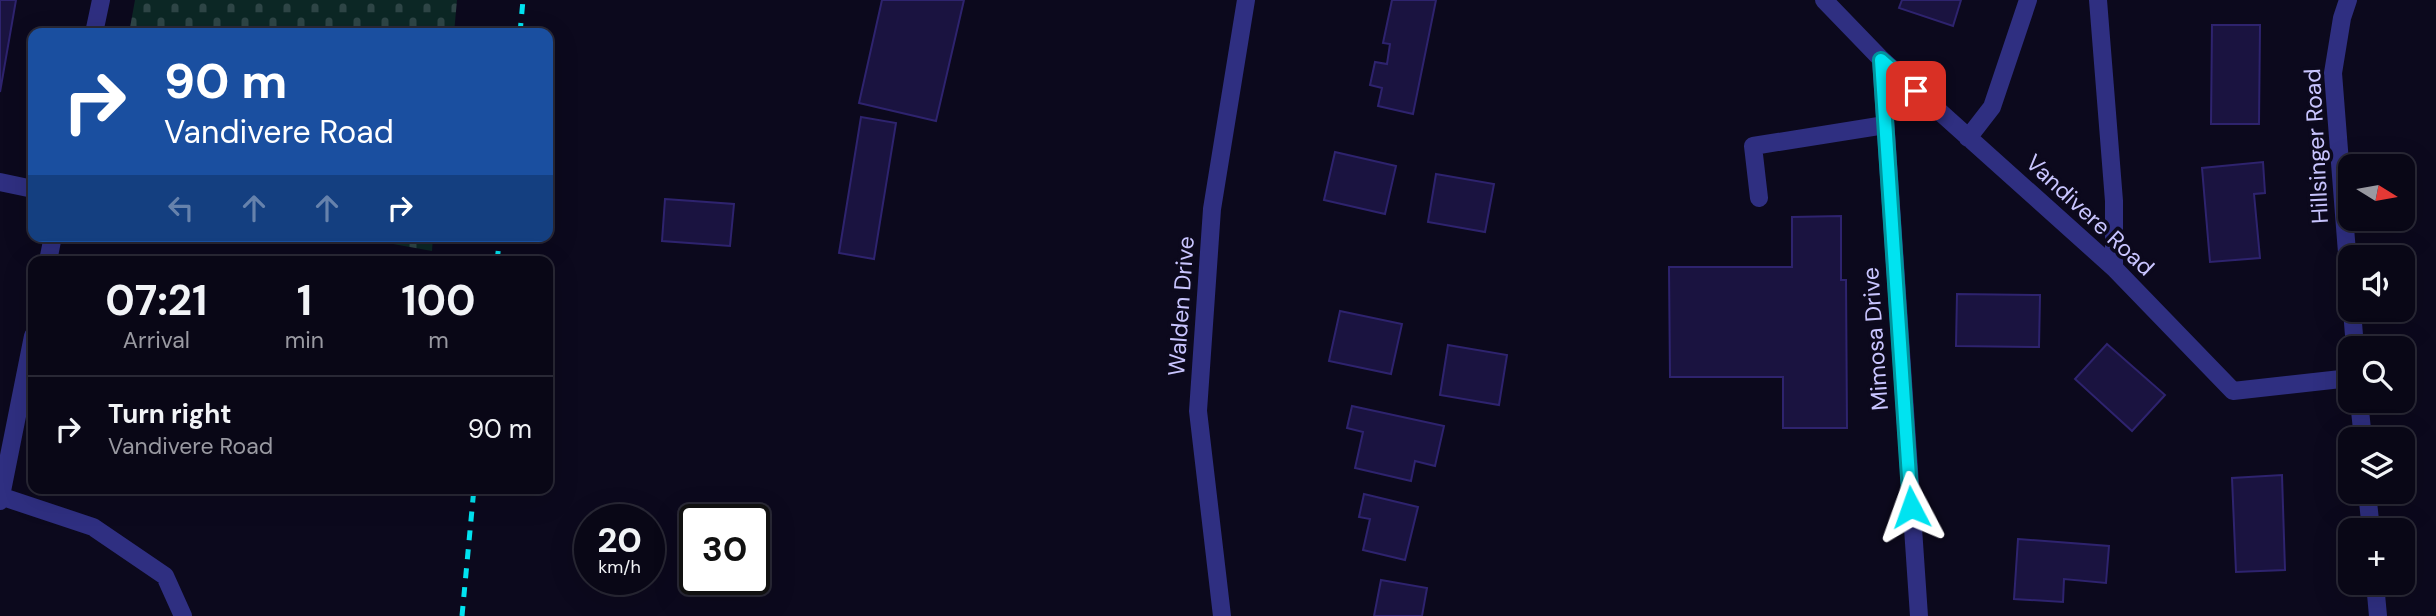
<!DOCTYPE html>
<style>
:root{--surface:#090716;--page:#171523;--text:#f1f3f6;--muted:#9999a1;--line:#292835}
body{margin:0;font-family:"DM Sans",sans-serif;background:var(--page);color:var(--text);height:100vh;display:flex;flex-direction:column;font-size:26px;white-space:nowrap}
*{box-sizing:border-box;margin:0}
p{font-size:23px;color:var(--muted)}
.icon{flex:none;width:38px;height:38px;fill:none;stroke:currentColor;stroke-width:2;stroke-linecap:round;stroke-linejoin:round}
.map{position:relative;flex:1;overflow:hidden}
.panel{position:absolute;left:28px;top:256px;width:525px;height:238px;display:flex;flex-direction:column;background:var(--surface);border-radius:14px;box-shadow:0 7px 28px #0002,0 0 0 2px var(--line)}
.panel>*{flex:none}
.guide{position:absolute;left:28px;top:28px;width:525px;height:214px;border-radius:14px;box-shadow:0 7px 28px #0002,0 0 0 2px var(--line);background:#1a4fa0;color:#fff;overflow:hidden}
.needle{width:46px;rotate:101deg}
.controls{position:absolute;left:2338px;top:154px;display:grid;gap:14px}
.controls a{display:grid;place-items:center;width:77px;height:77px;border-radius:14px;background:var(--surface);box-shadow:0 7px 28px #0002,0 0 0 2px var(--line);font-size:35px}
.speed{position:absolute;left:574px;top:504px;display:flex;gap:14px;font-size:35px;font-weight:700;text-align:center}
.speed>*{display:grid;place-content:center;width:91px;height:91px;border-radius:50%;background:var(--surface);box-shadow:0 7px 28px #0002,0 0 0 2px var(--line);line-height:1}
.speed small{font-size:18px;font-weight:400}
.speed .limit{border:4px solid #111;border-radius:10px;background:#fff;color:#111}
.pin{position:absolute;display:grid;place-items:center;width:60px;height:60px;color:#fff;margin:-30px;border-radius:14px;box-shadow:0 4px 10px #0006}
.me{position:absolute;width:77px;margin:-38px;rotate:356deg;stroke-linejoin:round;filter:drop-shadow(0 0 5px #0008)}
.turn{display:flex;align-items:center;gap:24px;height:147px;padding:0 21px;font-size:32px}
.turn .icon{width:91px;height:91px;stroke-width:2.5}
.turn b{display:block;font-size:49px;line-height:60px}
.lanes{display:flex;align-items:center;height:66px;padding:0 21px;background:#0003;justify-content:center;gap:35px;direction:ltr}
.lanes .off{opacity:.35}
.eta{display:flex;justify-content:space-evenly;align-items:center;height:119px;text-align:center}
.eta b{font-size:42px;font-weight:700;line-height:49px}
ul{padding:0;list-style:none}
li{display:flex;align-items:center;gap:21px;height:105px;padding:0 21px;border-top:2px solid var(--line)}
li div{flex:1}
li b{display:block;font-size:26px}
li em{font-style:normal}
.map>svg:first-child{display:block}
</style>
<div class="map">
<svg width="2436" height="616" viewBox="0 0 2436 616">
<defs>
<pattern id="cemetery-stones" width="16" height="16" patternUnits="userSpaceOnUse" patternTransform="scale(1.75)"><rect width="16" height="16" fill="#0c2725"/><path d="M2 7V4a2 2 0 0 1 4 0v3zM10 15v-3a2 2 0 0 1 4 0v3z" fill="#2e4546"/></pattern>
</defs>
<rect width="100%" height="100%" fill="#0c091d"/>
<path fill="url(#cemetery-stones)" d="M135,0H457L454,33H129Z
M349,236H433L432,251Z"/>
<path fill="#1a1340" stroke="#2e236e" stroke-width="2" d="M0,0H16L0,92Z
M882,0H964L936,121L859,103Z
M1392,0H1436L1413,114L1378,106L1382,88L1370,85L1375,62L1387,64L1390,44L1383,43Z
M1902,0H1961L1953,26L1899,8Z
M2212,25H2260L2259,124H2211Z
M861,117L896,123L874,259L839,253Z
M1335,152L1396,166L1385,214L1324,200Z
M2263,162L2265,193L2254,194L2260,258L2210,262L2202,168Z
M1436,174L1494,184L1485,232L1428,222Z
M665,199L734,204L730,246L662,241Z
M1841,216V280H1846L1847,428H1783V377H1670L1669,267H1792V217Z
M1957,294L2040,295L2039,347L1956,346Z
M1340,311L1402,324L1391,374L1329,361Z
M2107,344L2165,395L2132,431L2075,379Z
M1448,345L1507,355L1499,405L1440,395Z
M1352,406L1444,426L1435,466L1415,461L1411,481L1355,468L1363,432L1347,428Z
M2282,475L2285,570L2236,572L2232,478Z
M1364,494L1418,507L1405,560L1363,550L1370,519L1359,517Z
M2018,539L2109,546L2106,583L2064,579L2063,602L2014,599Z
M1381,580L1427,588L1422,616H1374Z"/>
<g fill="none" stroke-linecap="round" stroke-linejoin="round">
<path stroke="#2f2f81" stroke-width="18" d="M1824,0L1881,59L2114,268L2233,391L2350,378
M2098,0L2114,201V268
M2348,0L2342,18L2333,73L2350,291
M94,33L101,0
M1881,59L1919,616
M1968,138L1992,107L2028,0
M0,182L33,189
M1759,198L1753,146L1885,125
M48,261L53,236
M2352,310L2355,348
M2359,401L2363,439
M2367,492L2371,530
M0,496L93,527L165,576L183,616
M0,501L33,336
M2375,583L2378,616
M1222,616L1198,411L1212,209L1246,0"/>
<path stroke="#00e3f0" stroke-width="5" stroke-dasharray="10 9" stroke-linecap="butt" d="M520,33L523,0
M497,261L500,236
M462,616L474,488"/>
</g>
<g fill="none" stroke-linecap="round" stroke-linejoin="round">
<defs>
<path id="route" d="M1911,507L1881,60L1916,91"/>
</defs>
<use href="#route" stroke="#00949c" stroke-width="18"/>
<use href="#route" stroke="#00e3f0" stroke-width="12"/>
</g>
<g text-anchor="middle" dominant-baseline="central" stroke-width="7" stroke-linejoin="round" paint-order="stroke">
<g font-size="23" fill="#c9c5ff" stroke="#0c091d">
<text transform="translate(2316 146) rotate(-93)">Hillsinger Road</text>
<text transform="translate(2090 215) rotate(43)">Vandivere Road</text>
<text transform="translate(1181 306) rotate(-86)">Walden Drive</text>
<text transform="translate(1875 339) rotate(-94)">Mimosa Drive</text>
</g>
</g>
</svg>
<div class="controls">
<a><svg class="needle" viewBox="-14 -14 28 28"><path d="M0-13l5 13h-10z" fill="#e53935"/><path d="M0 13l5-13h-10z" fill="#9999a1"/></svg></a>
<a><svg class="icon" aria-label="sound" viewBox="0 0 24 24"><path d="M4 9h4l5-4v14l-5-4H4zM17 9q2 3 0 6"/></svg></a>
<a><svg class="icon" aria-label="search" viewBox="0 0 24 24"><circle cx="10" cy="10" r="6"/><path d="M15 15l6 6"/></svg></a>
<a><svg class="icon" aria-label="layers" viewBox="0 0 24 24"><path d="M12 4l9 5-9 5-9-5zM3 14l9 5 9-5"/></svg></a>
<a>+</a>
</div>
<div class="speed"><div>20<small>km/h</small></div><div class="limit">30</div></div>
<div class="pin" style="left:1916px;top:91px;background:#d93025"><svg class="icon" aria-label="arrive" viewBox="0 0 24 24"><path d="M6 21V4h12l-3 4 3 4H6"/></svg></div>
<svg class="me" style="left:1911px;top:507px" viewBox="-20 -20 40 40"><path d="M0-17L14 15 0 8-14 15z" fill="#00e3f0" stroke="#fff" stroke-width="4"/></svg>
<div class="guide">
<div class="turn"><svg class="icon" aria-label="right" viewBox="0 0 24 24"><path d="M7 20v-9h11M14 6l5 5-5 5"/></svg><div><b>90 m</b>Vandivere Road</div></div>
<div class="lanes"><svg class="icon off" aria-label="left" viewBox="0 0 24 24"><path d="M17 20v-9H6M10 6l-5 5 5 5"/></svg><svg class="icon off" aria-label="ahead" viewBox="0 0 24 24"><path d="M12 20V5M6 11l6-6 6 6"/></svg><svg class="icon off" aria-label="ahead" viewBox="0 0 24 24"><path d="M12 20V5M6 11l6-6 6 6"/></svg><svg class="icon" aria-label="right" viewBox="0 0 24 24"><path d="M7 20v-9h11M14 6l5 5-5 5"/></svg></div>
</div>
<section class="panel">
<div class="eta">
<div><b>07:21</b><p>Arrival</p></div>
<div><b>1</b><p>min</p></div>
<div><b>100</b><p>m</p></div>
</div>
<ul>
<li><svg class="icon" aria-label="right" viewBox="0 0 24 24"><path d="M7 20v-9h11M14 6l5 5-5 5"/></svg><div><b>Turn right</b><p>Vandivere Road</p></div><em>90 m</em></li>
</ul>
</section>
</div>
